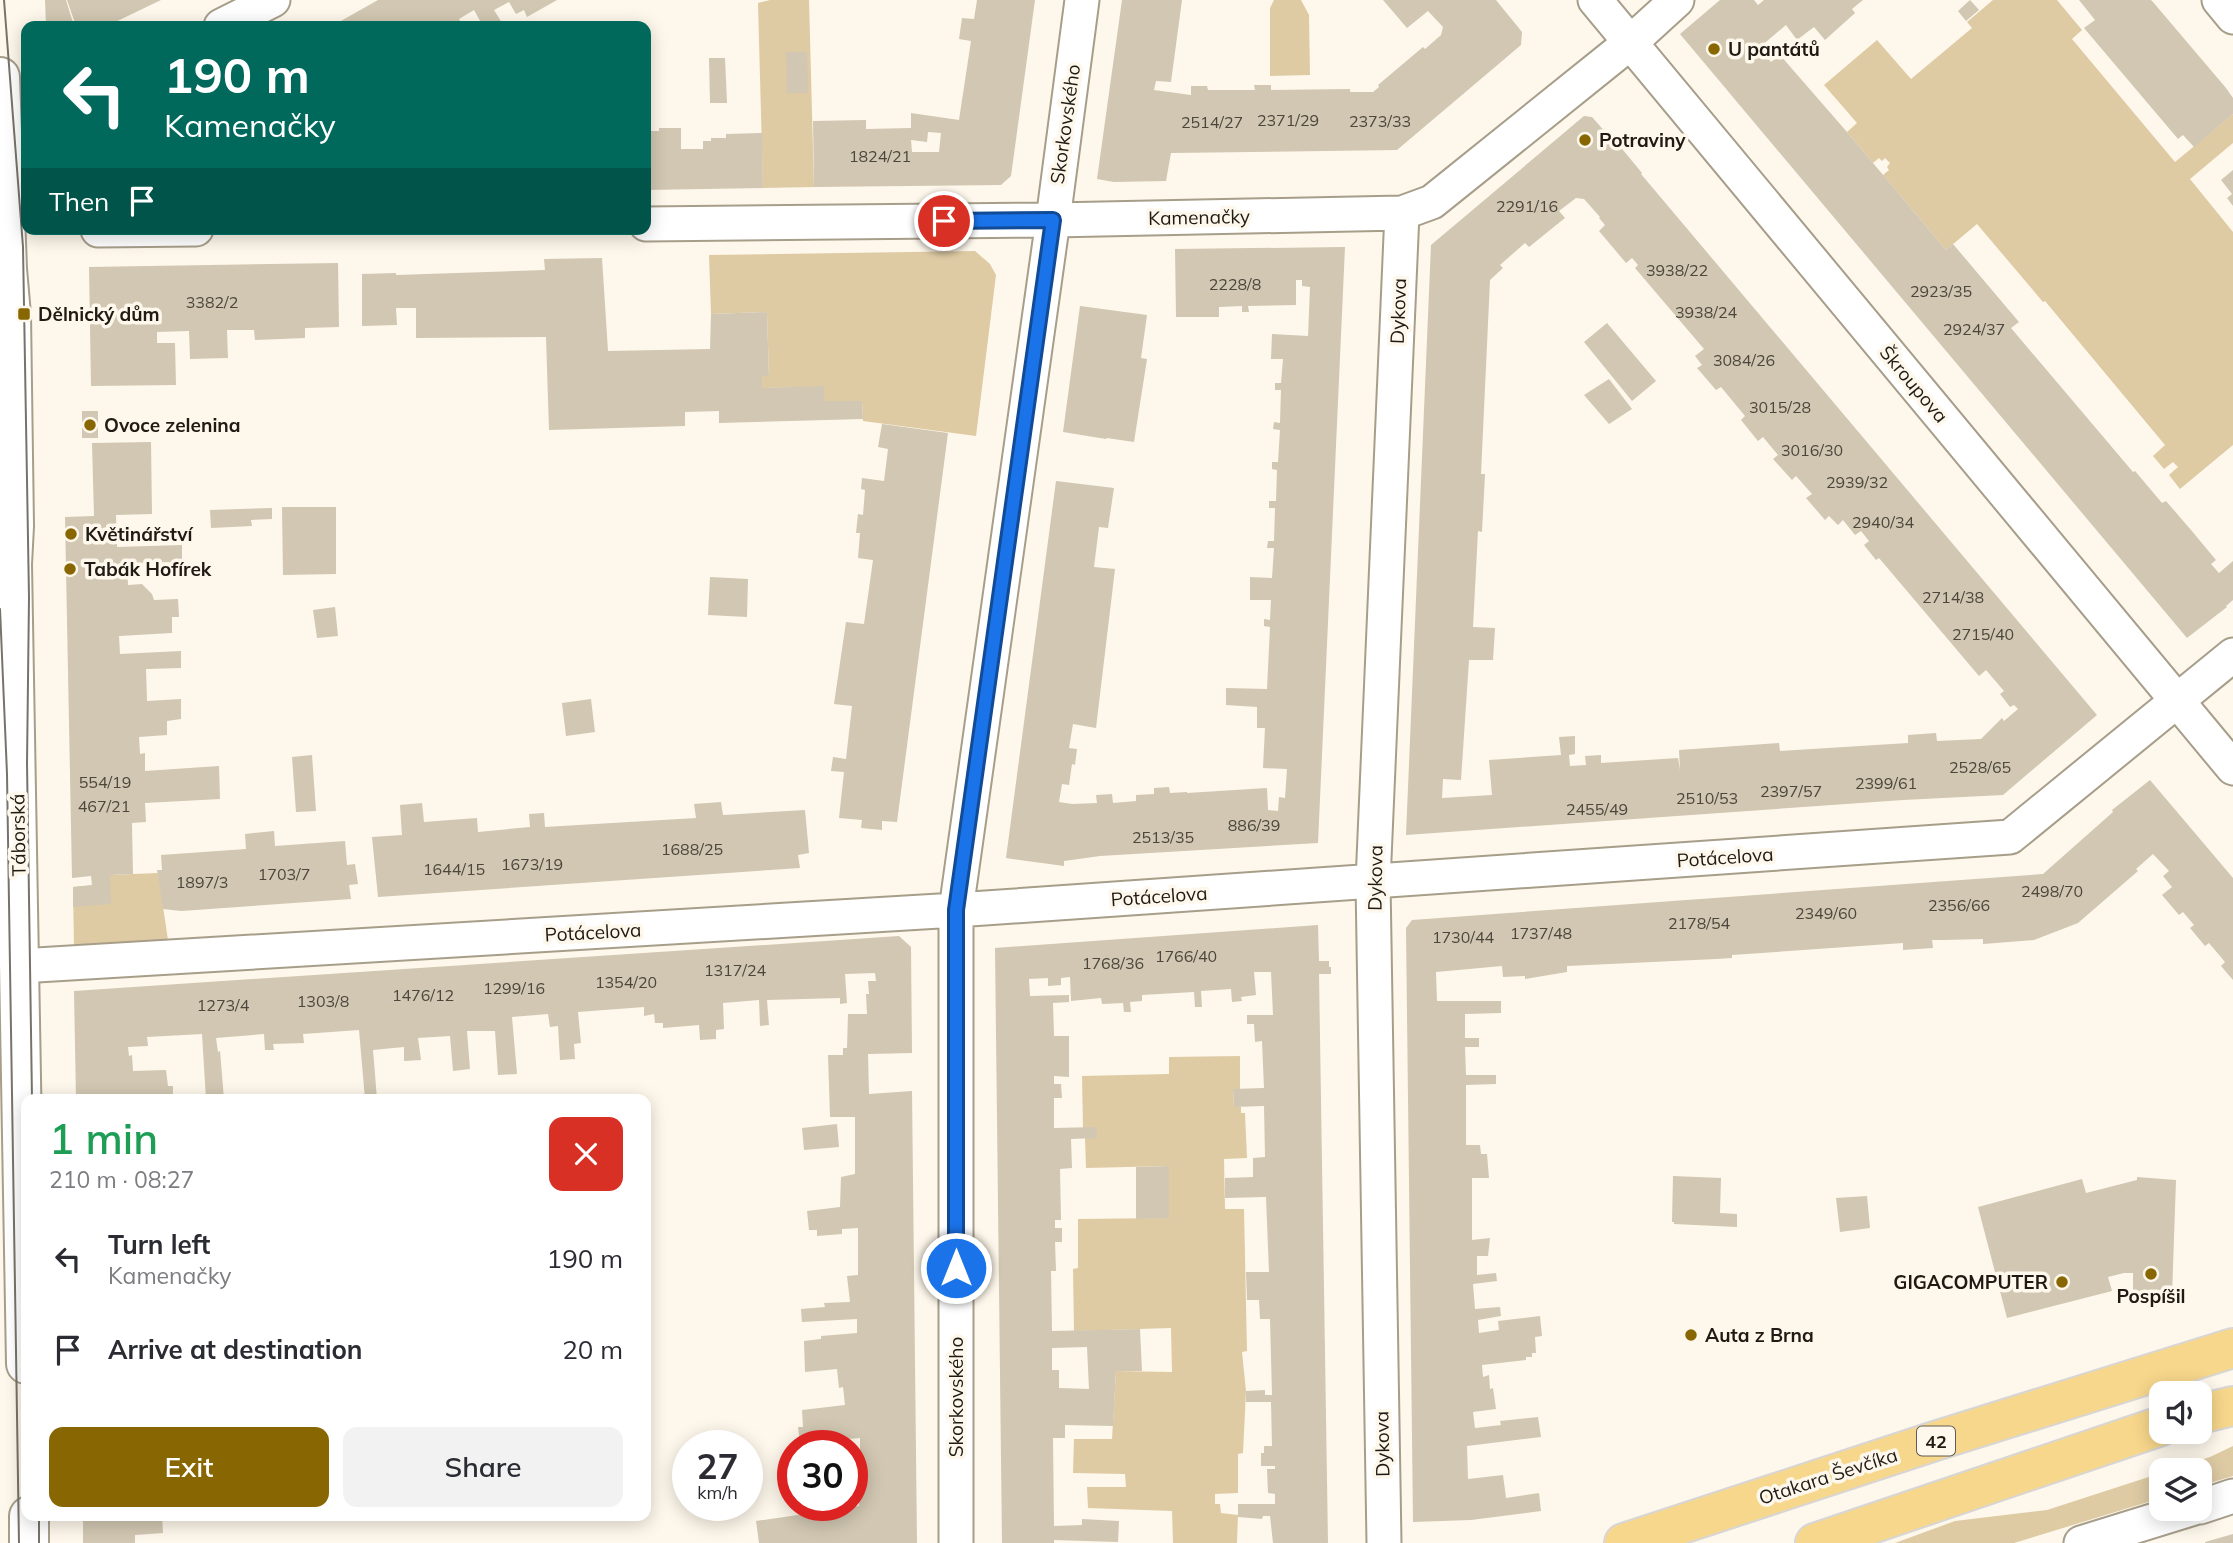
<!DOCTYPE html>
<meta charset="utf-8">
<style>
:root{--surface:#fff;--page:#f2f2f3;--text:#2b2b33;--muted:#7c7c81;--accent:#886602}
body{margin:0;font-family:Mulish,sans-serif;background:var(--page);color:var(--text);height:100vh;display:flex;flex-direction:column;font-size:26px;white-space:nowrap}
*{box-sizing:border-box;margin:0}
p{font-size:23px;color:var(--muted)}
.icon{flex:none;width:38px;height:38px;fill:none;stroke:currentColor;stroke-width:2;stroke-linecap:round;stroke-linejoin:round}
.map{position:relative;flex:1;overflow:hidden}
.drawer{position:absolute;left:21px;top:1094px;width:630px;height:427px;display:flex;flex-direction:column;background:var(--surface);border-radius:14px;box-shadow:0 4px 18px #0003}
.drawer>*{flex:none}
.banner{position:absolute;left:21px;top:21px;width:630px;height:214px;border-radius:14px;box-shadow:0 4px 18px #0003;background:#00695c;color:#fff;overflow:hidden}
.controls{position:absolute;left:2149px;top:1381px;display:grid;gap:14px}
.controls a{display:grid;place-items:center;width:63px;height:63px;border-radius:14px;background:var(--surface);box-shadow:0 4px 18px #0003;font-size:35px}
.speed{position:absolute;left:672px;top:1430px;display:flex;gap:14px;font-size:35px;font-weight:700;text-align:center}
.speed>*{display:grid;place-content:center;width:91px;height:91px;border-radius:50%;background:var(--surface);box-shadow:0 4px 18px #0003;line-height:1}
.speed small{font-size:18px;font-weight:400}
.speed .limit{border:10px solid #d22;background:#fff;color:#111}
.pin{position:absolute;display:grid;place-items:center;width:60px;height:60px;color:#fff;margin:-30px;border:4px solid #fff;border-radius:50%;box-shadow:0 2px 7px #0007}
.me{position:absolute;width:77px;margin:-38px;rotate:0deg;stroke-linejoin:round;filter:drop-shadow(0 0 5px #0008)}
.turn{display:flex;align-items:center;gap:24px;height:147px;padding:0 28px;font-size:32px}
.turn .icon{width:91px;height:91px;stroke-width:2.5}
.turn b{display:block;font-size:49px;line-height:60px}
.then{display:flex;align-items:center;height:66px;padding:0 28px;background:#0003;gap:14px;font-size:26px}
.round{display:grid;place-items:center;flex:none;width:74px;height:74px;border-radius:14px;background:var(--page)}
.summary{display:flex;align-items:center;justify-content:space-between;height:119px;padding:0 28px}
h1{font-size:42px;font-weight:600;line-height:52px;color:#1e9e55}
.cta{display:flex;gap:14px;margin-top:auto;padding:14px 28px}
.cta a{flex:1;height:80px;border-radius:14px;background:var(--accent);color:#fff;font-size:28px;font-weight:600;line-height:80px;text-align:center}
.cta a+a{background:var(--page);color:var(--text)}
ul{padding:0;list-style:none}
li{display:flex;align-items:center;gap:21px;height:91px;padding:0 28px}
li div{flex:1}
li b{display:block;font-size:26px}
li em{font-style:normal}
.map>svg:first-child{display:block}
</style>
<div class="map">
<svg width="2233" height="1543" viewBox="0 0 2233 1543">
<rect width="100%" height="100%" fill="#fef7eb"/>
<path fill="#decba4" d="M770,0H809L814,187L763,188L758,3Z
M1274,0H1301L1309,15L1310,75L1270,76V8Z
M1993,0H2057L2082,30L2072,39L2175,162L2233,114V143L2190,179L2233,232V445L2180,489L2169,475L2178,467L2173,462L2164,469L2153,456L2165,445L2045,301L2043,302L1977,224L1946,250L1883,175L1889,170L1887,167L1890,163L1885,158L1882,161L1879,158L1873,163L1847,132L1857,123L1824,85L1877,40L1911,79L1972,28L1967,22Z
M975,251L990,264L996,275L976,436L863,421L862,401H824L823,387L762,388V376H769L767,312L711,314L709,255Z
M158,873L168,940L74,947L73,887L109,884L110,875Z
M1240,1056V1089H1233L1234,1106L1241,1107V1113H1245L1247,1158L1224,1159L1225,1209H1244L1247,1351L1242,1352L1246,1391L1243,1453L1238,1454V1493L1215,1494V1504H1220L1221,1513L1238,1515L1237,1543H1173L1172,1511L1088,1508L1087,1487H1126L1125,1474L1073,1473L1074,1439H1112L1116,1371L1172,1372L1171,1328L1074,1331L1073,1269L1078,1268V1219L1169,1218V1166L1086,1168L1085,1138H1097V1128H1083L1082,1076L1169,1074V1057Z
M2233,1446V1476L2200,1486V1470H2170L2210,1457Z
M2161,1473V1498L2014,1543H1895L1955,1521L2047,1510Z"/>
<path fill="#d1c7b2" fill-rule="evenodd" d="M45,0H66L74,26H46Z
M67,0H161L107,26H76Z
M378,0H557L527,17L524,10L516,14L509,2L494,10L504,26H483L474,10L459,19L463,26H332Z
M977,0H1035L1011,176L1001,185L814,187L813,121L866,120V129L911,128V113L959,120L971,41L959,39L962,18L974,19ZM928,132L941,133L939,152H912L911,140L927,142Z
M1122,0H1182L1171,82L1156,81L1154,90L1191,95V86H1207L1208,90H1255L1254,85H1271V90L1350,89V92H1373L1379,87L1378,85L1423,47L1425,49L1441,35L1443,27L1428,11L1407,28L1383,0H1496L1522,32L1521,45L1397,150L1171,153L1166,181L1114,182L1097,179Z
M1720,0H1754L1758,5L1764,0H1863L1852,9L1855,13L1825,40L1814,27L1797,40L1786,25L1760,47L1771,62L1780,55L1847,132L1946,250L1953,244L2019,322L2011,328L2133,472L2135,471L2162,503L2166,501L2191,530L2216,560L2211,564L2219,573L2233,561V600L2226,606L2227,607L2187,638L1680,34Z
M1970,0L1979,10L1966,21L1958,11Z
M2079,0H2151L2153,2L2226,88L2233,98V114L2194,147L2183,135L2178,139L2084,28L2095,20Z
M786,52H807L808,93H787Z
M709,58H725L727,103H710Z
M1584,116L1592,117L1607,134L1609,133L1642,173L1641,174L2097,715L2003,795L1903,800L1406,835L1431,245ZM1576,198L1584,199L1600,217L1599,218L1605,225L1599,231L1626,263L1632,258L1638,265L1635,268L1704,349L1695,356L1702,365L1697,368L1716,390L1721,387L1745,416L1741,420L1758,441L1763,437L1778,455L1773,459L1792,480L1796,476L1812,494L1806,498L1825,520L1829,516L1838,525L1843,520L1855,535L1861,531L1869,541L1864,545L1876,560L1879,558L1979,676L1986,670L2004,691L2000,694L2010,707L2014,705L2018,709L2004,721L2002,718L1981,739L1937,741L1936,733L1908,735V743L1780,751L1779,743L1679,750L1680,770L1678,758L1601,763V755L1585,756L1586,765L1570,766L1569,755L1575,754V736L1559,737L1561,755L1489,760L1492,795L1442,798L1443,779L1461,780L1469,660H1493L1495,628L1473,627L1478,531L1482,532L1485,474H1481L1490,280L1503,268L1500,265L1525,243L1529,247L1565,218L1559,211Z
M659,128H681V149H703V141H711V138H726V134L762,133L763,188L646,190V131H659Z
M2233,170V206L2227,198L2232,194L2221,180Z
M1345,247L1318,843L1100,856L1064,861V866L1006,858L1056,481L1114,488L1108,528L1099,527L1094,567L1115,569L1096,728L1073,724L1069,748L1077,749L1075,765L1072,764L1069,785L1062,784L1059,802L1072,804L1097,803L1096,795L1112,794L1113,803L1136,801V795L1154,794V788L1169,787L1170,793L1187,792V793L1267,788L1268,810L1278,811L1279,797L1285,798L1287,769L1263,768L1265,728H1257V707L1226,705V688L1267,689L1270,627L1264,626V619L1270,620L1271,600H1250V577L1272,578L1274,548H1267L1268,541H1274L1275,508H1269V501H1276L1277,470L1272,469V462H1278L1280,430L1273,429L1274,422L1280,423L1281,390H1275V383H1281L1283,359H1271L1272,334L1308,336L1310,287L1302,286V280H1296V305L1248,306L1249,312H1242V306L1219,307V317H1176L1175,249Z
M602,258L608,351L710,349L711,314L767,312L769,377L762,376V388L824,386V401H862L863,419L719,423V411L685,412V426L549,430L546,337L416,338V308H396L397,325L362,326V274L396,273V275L545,270L544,259Z
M338,263L339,327L305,328V338L255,340L254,330H227L228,358L190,359L189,331L157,332V343H175L176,385L91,386L89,267Z
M1080,306L1147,315L1141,358L1147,359L1134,442L1107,438L1106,439L1063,432Z
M1607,323L1656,381L1632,401L1584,342Z
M1609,379L1632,409L1609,424L1584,395Z
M82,411H98V438H82Z
M882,424L948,433L897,822L882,821V830L861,828L862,820L839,818L844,772L831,771L833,757L846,759L852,706L834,704L846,622L864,624L873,560L858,558L860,533H856L858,514L863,515L865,490L861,489L862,478L884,481L888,449L878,447Z
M151,442L152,514L116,515L117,547L182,545V562L127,563L128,585L142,584L152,594L154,600L178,599L179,617H172V633L119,636L120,654L181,651V668L146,669L147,701L181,699V719L167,721V735L139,737L140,754L145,753V771L219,766L220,799L145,803L146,822L132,823L133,874L110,875L111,904L73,907V887L92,885L91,876L72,878L65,517L94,516L92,443Z
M282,507H336V574L283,575Z
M272,508V519L251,520L252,526L211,528L210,510Z
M710,577L748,579L747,617L708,615Z
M335,607L338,636L317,638L313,610Z
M591,699L595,732L566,736L562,703Z
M312,755L316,811L296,812L292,757Z
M2150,780L2233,878V980L2221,966L2225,962L2209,943L2205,946L2190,928L2194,925L2183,912L2179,915L2162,895L2172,887L2163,876L2169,871L2153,854L2136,869L2138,871L2078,923L2034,940L1983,944V939L1943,940H1932L1933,948L1903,950V943L1732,955V958L1716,959L1567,966V972L1525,979V976L1503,977L1502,966L1436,972L1437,1001H1501V1013L1465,1014V1038H1479V1047H1465L1466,1075H1496V1084L1466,1085V1145H1480L1481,1154H1487L1489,1178H1472V1240L1490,1238L1488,1256H1477V1275L1496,1273L1497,1281L1473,1284L1475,1309L1500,1307L1501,1316L1478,1320L1479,1333L1499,1330L1498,1321L1540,1316L1542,1336L1535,1337L1536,1353H1532V1357H1526V1360L1482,1365L1483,1377L1489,1375L1490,1389L1493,1388L1496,1409L1473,1412L1475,1428L1501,1425L1500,1421L1538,1417L1541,1437L1467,1446L1468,1479L1503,1475L1506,1498L1539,1493L1541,1511L1471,1520L1413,1522L1406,928L1412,920L2043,874L2113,812L2112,810Z
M721,802L723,815L805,810L809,853L798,855L800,868L378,897L372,837L402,835L400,805L422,803L424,822L477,818L478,832L530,827L529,814L544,813L545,827L696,818L694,804Z
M274,831L275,846L345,841L347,865L355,864L358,884L349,885L351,899L181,911L163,909L157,870H162L161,855L246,849L245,834Z
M1318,925L1319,961H1329V967H1331V974H1319L1328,1543H1273L1270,1516H1263L1262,1519L1238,1517V1504H1275V1494L1268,1493L1267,1469H1275V1466H1261V1453H1264V1446H1272L1271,1402H1246V1391L1265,1390V1395H1272L1270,1319H1260L1259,1300H1247L1246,1272H1269L1266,1197L1225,1198V1178L1253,1177V1158L1265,1157L1264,1106L1234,1107L1233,1089L1264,1088L1262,1041L1255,1042L1254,1024H1247V1015H1273L1271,972H1254L1256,995L1241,997L1242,1001L1232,1002L1231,989L1201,991L1202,1007H1195L1194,992L1142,995V1001L1130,1002L1131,1012H1124L1123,1003L1102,1004L1101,998L1071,1001L1070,977L1061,978V985L1048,986V978L1029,979L1030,996L1069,995V1002L1053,1003L1054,1036H1069V1077L1054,1076V1084H1061L1062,1098H1054V1128L1097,1127V1138L1071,1139L1072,1168L1060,1169L1061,1220H1055V1228H1062V1242H1055L1056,1271H1051L1052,1331L1140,1329L1142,1371H1116L1113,1426L1065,1425V1438H1053L1054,1526L1082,1525V1519L1119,1521L1118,1542L1054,1540V1543H1002L995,948ZM1087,1347L1089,1389L1059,1388V1370H1052V1348Z
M899,936L911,947L912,1053L868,1054L869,1094L912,1091L917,1543H759L756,1521L859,1506L860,1472H854L853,1454L860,1452V1438L800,1443L798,1427H803L802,1410L845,1405L843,1387L839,1388L837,1369L805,1372L804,1341L821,1339V1336L857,1333V1319L802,1322L801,1309L825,1307L824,1303L850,1302L847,1276L858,1275V1228L842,1229V1234L817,1236V1230H809L807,1211L840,1207L841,1177L855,1174V1117H830L828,1055H843V1048H847L848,1014H867L866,994H869L868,981H876L875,973L845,974L847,1003L840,1004V998L767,1000L769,1025L760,1026L759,1000L723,1003L724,1029L716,1030V1039L700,1040L699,1025L663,1028V1023H655L654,1014L644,1016V1007L578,1012L581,1043L574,1044L575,1059L560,1060L558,1026L550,1027L548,1014L512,1017L517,1074L498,1075L495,1031H467L470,1069L453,1071L450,1036L418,1038L421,1060L404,1061V1047L373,1050L377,1099H365L359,1030L303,1034L304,1043L273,1044L274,1050H265L264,1034L216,1038L218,1052L220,1051L224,1099H206L202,1034L147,1037L148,1046L128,1047L129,1056L132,1055L133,1071L166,1070L168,1086H173V1099H76L74,991Z
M837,1124L839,1147L804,1150L802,1128Z
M1169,1166V1218L1136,1219V1167Z
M1673,1176L1721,1178L1720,1213L1737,1214V1227L1674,1224V1222H1672Z
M2137,1177L2176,1180L2172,1296L2133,1293V1273H2124L2108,1277L2112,1291L2007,1318L1978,1207L2082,1179L2086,1193L2137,1180Z
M1867,1196L1870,1228L1840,1232L1836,1198Z
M83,1516H162L163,1533L135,1535V1543H83Z
M2233,1534V1543H2205V1542Z"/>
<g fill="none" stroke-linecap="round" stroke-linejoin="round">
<defs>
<path id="minor" d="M1595,0L2233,768
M2219,0L2233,17
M221,26L273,0
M646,224L1053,220L1402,213L1432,202L1631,42L1677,0
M98,230L196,229
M20,966L956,910L2010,837L2233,655
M2200,1507L2233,1496
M956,1543V910L1053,220L1082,0
M1384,1543L1373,882L1402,213
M2081,1543L2194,1508"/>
<path id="tertiary" d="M0,77L7,269L11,315L14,526L12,564L26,1364
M29,1516V1543"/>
<path id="primary" d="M2200,1414L2233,1406
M1624,1543L1935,1441L2233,1348
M1815,1543L2161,1426"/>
</defs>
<use href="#minor" stroke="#a79e8a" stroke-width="37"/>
<use href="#tertiary" stroke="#a79e8a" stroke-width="42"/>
<use href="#primary" stroke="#d7d6d5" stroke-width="42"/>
<use href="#minor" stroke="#fff" stroke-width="33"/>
<use href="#tertiary" stroke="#fff" stroke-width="38"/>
<use href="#primary" stroke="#f7d78b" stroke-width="38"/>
<path stroke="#78736a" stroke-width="2" d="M4,0L23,247L29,597L27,763L32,1099
M0,609L7,774L19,1543
M39,1516V1543"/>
</g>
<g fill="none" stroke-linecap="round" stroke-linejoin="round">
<defs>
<path id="route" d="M944,221L1053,220L956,910V1268"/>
</defs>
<use href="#route" stroke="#114b97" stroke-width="18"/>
<use href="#route" stroke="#1a73e8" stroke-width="12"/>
</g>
<g fill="#886602" stroke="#fef7eb" stroke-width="2.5">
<circle cx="1714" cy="49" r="7"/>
<circle cx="1585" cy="140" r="7"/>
<rect x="17" y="307" width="14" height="14" rx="3.5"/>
<circle cx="90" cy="425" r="7"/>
<circle cx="71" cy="534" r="7"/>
<circle cx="70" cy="569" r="7"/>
<circle cx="2151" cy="1274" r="7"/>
<circle cx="2062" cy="1282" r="7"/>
<circle cx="1691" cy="1335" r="7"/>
</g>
<g text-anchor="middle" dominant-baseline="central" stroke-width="7" stroke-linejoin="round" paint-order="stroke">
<g font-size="16" fill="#4c463c">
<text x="1288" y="120">2371/29</text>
<text x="1380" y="121">2373/33</text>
<text x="1212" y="122">2514/27</text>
<text x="880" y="156">1824/21</text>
<text x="1527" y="206">2291/16</text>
<text x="1677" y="270">3938/22</text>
<text x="1235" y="284">2228/8</text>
<text x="1941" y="291">2923/35</text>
<text x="212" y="302">3382/2</text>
<text x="1706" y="312">3938/24</text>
<text x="1974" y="329">2924/37</text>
<text x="1744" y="360">3084/26</text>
<text x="1780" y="407">3015/28</text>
<text x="1812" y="450">3016/30</text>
<text x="1857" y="482">2939/32</text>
<text x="1883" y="522">2940/34</text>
<text x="1953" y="597">2714/38</text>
<text x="1983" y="634">2715/40</text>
<text x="1980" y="767">2528/65</text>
<text x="105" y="782">554/19</text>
<text x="1886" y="783">2399/61</text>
<text x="1791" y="791">2397/57</text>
<text x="1707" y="798">2510/53</text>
<text x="104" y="806">467/21</text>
<text x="1597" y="809">2455/49</text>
<text x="1254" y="825">886/39</text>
<text x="1163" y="837">2513/35</text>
<text x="692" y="849">1688/25</text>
<text x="532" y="864">1673/19</text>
<text x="454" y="869">1644/15</text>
<text x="284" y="874">1703/7</text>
<text x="202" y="882">1897/3</text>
<text x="2052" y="891">2498/70</text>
<text x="1959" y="905">2356/66</text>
<text x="1826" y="913">2349/60</text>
<text x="1699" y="923">2178/54</text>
<text x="1541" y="933">1737/48</text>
<text x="1463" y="937">1730/44</text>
<text x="1186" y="956">1766/40</text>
<text x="1113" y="963">1768/36</text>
<text x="735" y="970">1317/24</text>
<text x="626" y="982">1354/20</text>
<text x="514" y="988">1299/16</text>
<text x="423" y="995">1476/12</text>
<text x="323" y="1001">1303/8</text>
<text x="223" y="1005">1273/4</text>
</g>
<rect fill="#fef7eb" stroke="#625d54" stroke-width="2" x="1917" y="1426.5" width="38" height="29" rx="5"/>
<g font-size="18" font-weight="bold" fill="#1f1b14">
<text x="1936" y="1441">42</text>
</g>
<g font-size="19" font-weight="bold" fill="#1f1b14" stroke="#fef7eb" text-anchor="start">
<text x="1728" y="49">U pantátů</text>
<text x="1599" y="140">Potraviny</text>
<text x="38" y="314">Dělnický dům</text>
<text x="104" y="425">Ovoce zelenina</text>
<text x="85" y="534">Květinářství</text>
<text x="84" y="569">Tabák Hofírek</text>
<text x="2048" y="1282" text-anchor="end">GIGACOMPUTER</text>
<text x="2151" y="1296" text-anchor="middle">Pospíšil</text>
<text x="1705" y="1335">Auta z Brna</text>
</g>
<g font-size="19" fill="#1f1b14" stroke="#fef7eb">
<text transform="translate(1065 124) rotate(-82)">Skorkovského</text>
<text transform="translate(1199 217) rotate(-1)">Kamenačky</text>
<text transform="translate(1398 311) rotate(-88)">Dykova</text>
<text transform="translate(1914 384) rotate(50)">Škroupova</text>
<text transform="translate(18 835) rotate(-91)">Táborská</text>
<text transform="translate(1725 857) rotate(-4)">Potácelova</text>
<text transform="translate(1375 878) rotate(-89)">Dykova</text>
<text transform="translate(1159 896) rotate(-4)">Potácelova</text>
<text transform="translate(593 932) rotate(-3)">Potácelova</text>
<text transform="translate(956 1397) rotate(-90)">Skorkovského</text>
<text transform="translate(1382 1444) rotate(-91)">Dykova</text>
<text transform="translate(1828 1476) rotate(-18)">Otakara Ševčíka</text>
</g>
</g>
</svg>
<div class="controls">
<a><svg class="icon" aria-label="sound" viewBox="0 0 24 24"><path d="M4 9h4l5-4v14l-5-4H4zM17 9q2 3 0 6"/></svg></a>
<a><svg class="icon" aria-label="layers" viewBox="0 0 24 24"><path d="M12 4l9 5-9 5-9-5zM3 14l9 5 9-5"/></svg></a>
</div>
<div class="speed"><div>27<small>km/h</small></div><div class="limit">30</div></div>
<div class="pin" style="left:944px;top:221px;background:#d93025"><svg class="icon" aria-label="arrive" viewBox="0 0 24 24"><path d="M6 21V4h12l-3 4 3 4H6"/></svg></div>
<svg class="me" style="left:956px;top:1268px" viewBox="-20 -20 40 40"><circle r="17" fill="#1a73e8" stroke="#fff" stroke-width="3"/><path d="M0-11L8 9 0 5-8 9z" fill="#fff"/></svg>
<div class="banner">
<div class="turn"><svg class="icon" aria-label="left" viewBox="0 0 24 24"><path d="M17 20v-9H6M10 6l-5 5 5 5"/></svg><div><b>190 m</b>Kamenačky</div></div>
<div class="then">Then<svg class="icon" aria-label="arrive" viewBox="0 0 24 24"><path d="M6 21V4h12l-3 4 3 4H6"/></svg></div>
</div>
<section class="drawer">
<div class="summary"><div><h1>1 min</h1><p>210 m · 08:27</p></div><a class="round" style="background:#d93025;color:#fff"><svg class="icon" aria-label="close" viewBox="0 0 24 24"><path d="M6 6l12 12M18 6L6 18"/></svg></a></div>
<ul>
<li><svg class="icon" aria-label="left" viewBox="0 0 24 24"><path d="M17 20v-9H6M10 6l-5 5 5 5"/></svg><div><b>Turn left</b><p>Kamenačky</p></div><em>190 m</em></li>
<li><svg class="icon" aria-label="arrive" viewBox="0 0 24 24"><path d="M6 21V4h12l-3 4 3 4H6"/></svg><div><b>Arrive at destination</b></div><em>20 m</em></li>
</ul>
<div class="cta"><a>Exit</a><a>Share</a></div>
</section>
</div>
